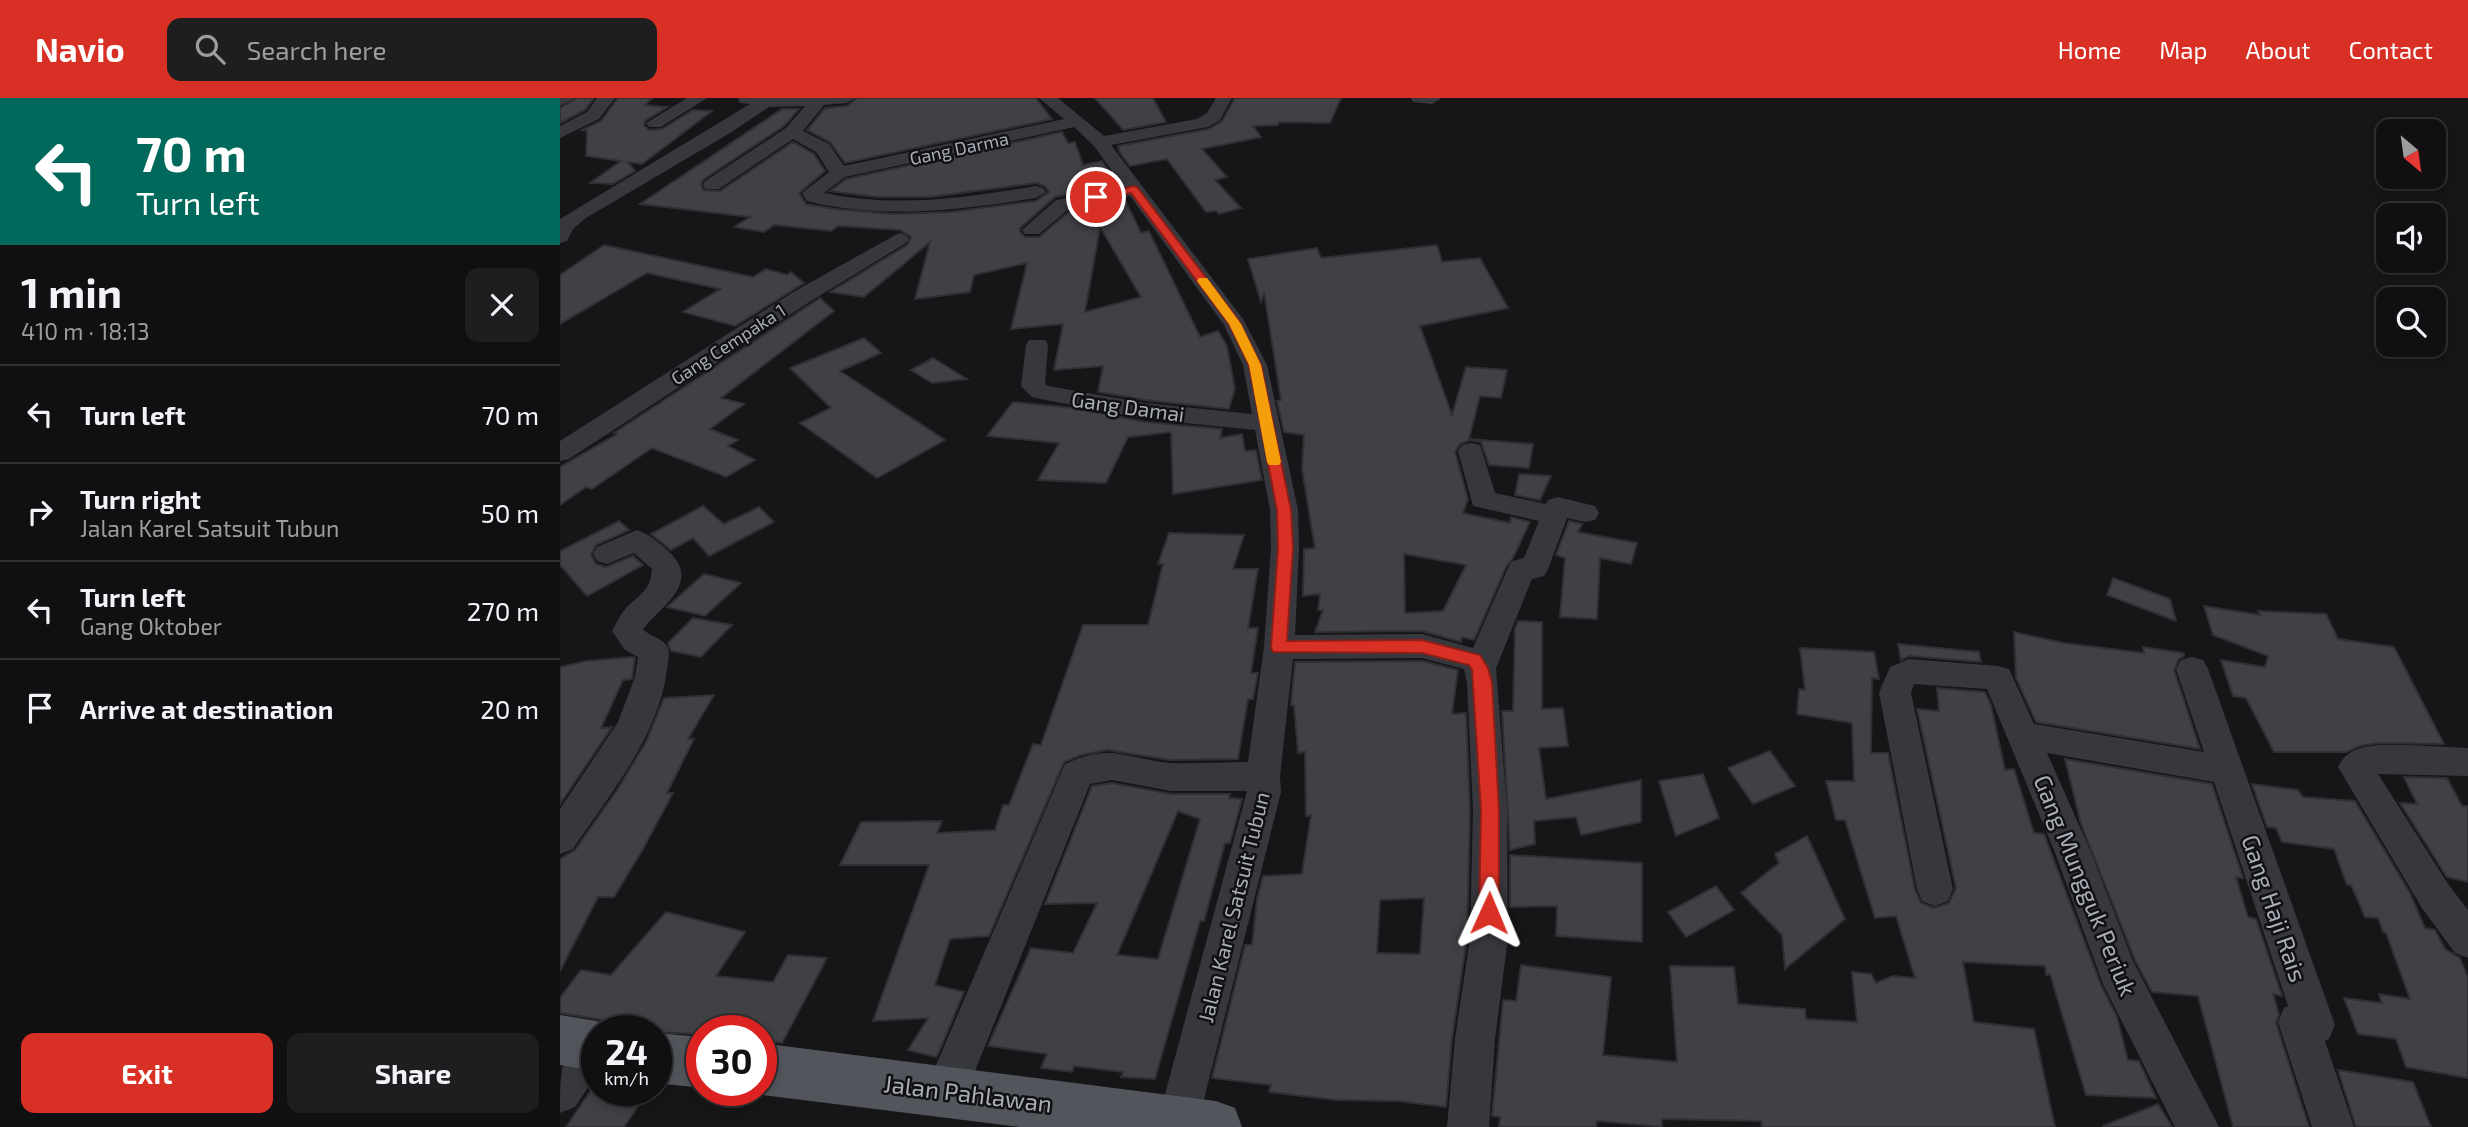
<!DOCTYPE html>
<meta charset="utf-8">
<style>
:root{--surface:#101012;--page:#1e1e20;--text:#f1f3f6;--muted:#9c9d9f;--line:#303032;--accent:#d93025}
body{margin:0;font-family:"Exo 2",sans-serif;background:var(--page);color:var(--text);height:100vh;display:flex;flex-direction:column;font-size:26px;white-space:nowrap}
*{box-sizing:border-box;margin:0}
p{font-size:23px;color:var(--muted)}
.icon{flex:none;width:38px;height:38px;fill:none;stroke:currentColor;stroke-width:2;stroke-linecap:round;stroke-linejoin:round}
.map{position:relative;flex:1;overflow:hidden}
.panel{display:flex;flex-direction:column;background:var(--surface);width:560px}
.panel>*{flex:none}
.guide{background:#00695c;color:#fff;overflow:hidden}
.needle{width:46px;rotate:151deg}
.controls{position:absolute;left:1816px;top:21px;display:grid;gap:14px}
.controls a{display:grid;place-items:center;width:70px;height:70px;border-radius:14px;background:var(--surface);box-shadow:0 4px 10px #0003,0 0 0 2px var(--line);font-size:35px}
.speed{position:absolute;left:21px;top:917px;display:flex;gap:14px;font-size:35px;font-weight:700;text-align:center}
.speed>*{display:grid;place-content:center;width:91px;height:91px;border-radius:50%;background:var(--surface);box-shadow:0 4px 10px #0003,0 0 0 2px var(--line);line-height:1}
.speed small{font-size:18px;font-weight:400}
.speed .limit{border:10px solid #d22;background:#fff;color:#111}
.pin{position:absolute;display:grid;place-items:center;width:60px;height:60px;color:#fff;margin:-30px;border:4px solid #fff;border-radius:50%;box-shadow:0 2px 7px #0007}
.me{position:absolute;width:77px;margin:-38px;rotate:1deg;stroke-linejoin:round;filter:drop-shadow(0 0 5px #0008)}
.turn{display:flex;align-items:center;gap:24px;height:147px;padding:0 21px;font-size:32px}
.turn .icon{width:91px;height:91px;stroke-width:2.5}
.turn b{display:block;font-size:49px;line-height:60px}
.round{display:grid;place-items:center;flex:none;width:74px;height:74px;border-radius:14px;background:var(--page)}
.summary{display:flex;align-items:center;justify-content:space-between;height:119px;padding:0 21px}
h1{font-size:42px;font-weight:700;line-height:52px}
.cta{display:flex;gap:14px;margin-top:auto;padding:14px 21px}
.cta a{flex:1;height:80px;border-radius:14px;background:var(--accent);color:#fff;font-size:28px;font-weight:700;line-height:80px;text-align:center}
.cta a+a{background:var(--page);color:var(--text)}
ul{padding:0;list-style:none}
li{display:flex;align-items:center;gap:21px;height:98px;padding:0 21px;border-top:2px solid var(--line)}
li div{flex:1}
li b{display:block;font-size:26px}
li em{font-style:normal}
header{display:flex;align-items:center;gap:42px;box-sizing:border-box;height:98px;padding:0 35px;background:var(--accent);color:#fff}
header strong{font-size:33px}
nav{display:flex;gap:38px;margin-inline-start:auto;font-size:24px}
.search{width:490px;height:63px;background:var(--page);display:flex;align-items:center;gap:18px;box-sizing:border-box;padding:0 24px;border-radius:14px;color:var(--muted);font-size:26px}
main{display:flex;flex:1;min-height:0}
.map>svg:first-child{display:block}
</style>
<header>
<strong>Navio</strong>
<div class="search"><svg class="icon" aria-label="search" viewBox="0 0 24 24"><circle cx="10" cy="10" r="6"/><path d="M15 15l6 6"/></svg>Search here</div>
<nav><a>Home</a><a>Map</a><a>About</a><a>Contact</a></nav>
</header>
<main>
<section class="panel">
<div class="guide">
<div class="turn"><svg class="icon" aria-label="left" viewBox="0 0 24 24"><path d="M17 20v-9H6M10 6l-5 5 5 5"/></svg><div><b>70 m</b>Turn left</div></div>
</div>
<div class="summary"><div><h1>1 min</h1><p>410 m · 18:13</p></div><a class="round"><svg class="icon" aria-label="close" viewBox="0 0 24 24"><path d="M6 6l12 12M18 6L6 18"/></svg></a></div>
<ul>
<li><svg class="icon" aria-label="left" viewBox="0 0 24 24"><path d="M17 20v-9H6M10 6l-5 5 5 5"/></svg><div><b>Turn left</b></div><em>70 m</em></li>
<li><svg class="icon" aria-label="right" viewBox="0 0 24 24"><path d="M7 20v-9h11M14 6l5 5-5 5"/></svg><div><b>Turn right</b><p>Jalan Karel Satsuit Tubun</p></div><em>50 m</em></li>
<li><svg class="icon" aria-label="left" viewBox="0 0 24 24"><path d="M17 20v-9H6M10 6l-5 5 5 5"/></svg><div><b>Turn left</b><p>Gang Oktober</p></div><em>270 m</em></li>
<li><svg class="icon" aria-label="arrive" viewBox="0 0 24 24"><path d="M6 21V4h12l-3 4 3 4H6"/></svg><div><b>Arrive at destination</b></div><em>20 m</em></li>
</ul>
<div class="cta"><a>Exit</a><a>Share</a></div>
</section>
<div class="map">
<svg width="1908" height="1029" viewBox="0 0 1908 1029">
<rect width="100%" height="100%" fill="#161618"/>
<path fill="#404145" stroke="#303034" stroke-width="2" fill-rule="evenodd" d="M17,0H34L25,12L0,25V10Z
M58,0H92L85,7L107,9L85,23L84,27L89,32L102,31L133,12L152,13L82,66L68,64L75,73L53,86L30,85L61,63L26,58L27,33L22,32L41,23Z
M297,0H476L492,21L285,65L270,44L247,32L265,10L287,8Z
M535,0H593L606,24L563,32Z
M675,0H781L770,25L719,24L718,27L693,28L701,39L642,51L667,79L655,82L681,110L659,116L656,113L646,114L607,61L570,68L560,55L558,48L649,31L662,23Z
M222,11H239L224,28L144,81L141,86L143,92L160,93L233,44L254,56L265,73L239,95L246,106L275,111L333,116L390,114L476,103L489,94L485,88L476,85L370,99H317L270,93L286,81L502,34L508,45L515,44L523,67L542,63L558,86L495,99L460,130V134L465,139H479L510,113L565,102L581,135L589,133L640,239L658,233L667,248L675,291L669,311L585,302L538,294L543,268L494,272L503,226L451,231L467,165L414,177L410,194L355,201L370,144L304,199L270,194L347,147L351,139L340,132L278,128L271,133L214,127L204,134L174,129L190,119L80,106ZM540,129L581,199L525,214Z
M44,147L193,179L206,171L227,177L231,174L244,185L175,228L123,214L160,191L87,175L0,226V177Z
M877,147L882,164L920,160L948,210L860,228L892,317L906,269L947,272L941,300L920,298L909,341L973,346L969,370L929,367L921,344L910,342L900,346L895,354L908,401L903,415L950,425L951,419L970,424L953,460L946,469L914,542L902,539L901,544L862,533L755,534L763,512H758L760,496L743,498L744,451L755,450L742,371L744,337L724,334L717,303L721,302L704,194L701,204L688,161L757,150L761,160ZM844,456L906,467L883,513L845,515Z
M260,200L274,213L161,300L184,306L150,331L178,342L168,348L195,362L166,379L92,350L32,391L26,389L0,407V369L57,336L54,335Z
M304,240L321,255L280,273L385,342L317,380L240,325L271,310L230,270Z
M373,260L407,281L372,285L351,272Z
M453,304L514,310L585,324L662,331L660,340L682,336L685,353L696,352L702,382L613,396L611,334L568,339L546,385L478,382L499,345L427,338Z
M959,376L991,378L980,402L955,397Z
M143,408L164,426L199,409L214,424L149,458L133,440L111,452L91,436Z
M59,423L69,432L36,447L31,457L36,466L46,469L73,458L83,467L27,498L0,467V453Z
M1009,423L1022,426L1018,434L1077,445L1071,466L1040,460L1037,521L1000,519L1005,460L996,457Z
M609,435L684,437L673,471H698L688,530H698L691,575H698L693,601H688L678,661L611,662L547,652L521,657L504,664L429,838L390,841L375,887L404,894L379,954L376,959L348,952L368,920L313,923L369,767H280L301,724L382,723L377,735L435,732L443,707H449L473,646L481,647L523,527H588L603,466H598Z
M144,476L181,485L145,518L107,509Z
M1553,480L1610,501L1616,523L1547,497Z
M1644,508L1700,517L1698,513L1766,516L1778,541L1834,549L1884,646L1818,645L1799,648L1787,654H1714L1686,600L1673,598L1661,562L1705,569L1708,558L1653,537Z
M133,520L172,527L141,559L111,553L108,545Z
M958,523L982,524V611L1003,610L1008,648L979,650L986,701L1081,682V724L1021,737L1016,719L974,723L975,746L950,752L942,613H953L955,531Z
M1454,534L1504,545L1584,555L1583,549L1624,555V558L1619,561L1614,572L1640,651L1476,624L1456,580Z
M1338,546L1419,554L1421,564L1349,558L1341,562Z
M1240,550L1314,554L1319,581L1312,580L1311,655H1328L1355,792L1361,805L1374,810L1389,805L1396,790L1357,611L1379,613L1377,590L1425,594L1431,607L1445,672L1454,671L1474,735L1484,736L1541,887L1557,919L1568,962L1579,963L1596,1000L1526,997L1490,876L1486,877L1485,868L1403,864L1414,924L1474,931L1495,1029H1202L1201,1023L1102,1021V1029L1037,1023L1036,1029H939L940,1019L932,1018L943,902L956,903L961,867L1051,879L1043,957L1117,964L1110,868L1174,869L1178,906L1245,911L1246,921L1297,924L1292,874L1311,876L1316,885L1333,878L1355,880L1336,818L1315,820L1285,722H1276L1266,683H1294L1292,625L1237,616L1239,591L1245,592Z
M72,559L75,560L72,581L63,582L41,630L52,629L0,706V569L26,563Z
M862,563L898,572L892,616L906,615L910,712L907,840L892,941L886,1009L837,1003L776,1002L709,994L711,987L652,980L685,847H692L697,802L703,778L742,776L751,717L746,718L745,654L738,655L734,607H731L735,564ZM864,800L860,856L817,855L820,802Z
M154,597L128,641H134L107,695H113L83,751L54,799H38L0,873V761L15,752L59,689L86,644L104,600Z
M1210,653L1235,688L1193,706L1168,670Z
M1505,661L1652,686L1683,780L1676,779L1688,819L1696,821L1722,898L1713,896L1719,916L1716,925L1749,1029H1673L1638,898L1592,894L1575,862L1521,726Z
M1143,676L1159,720L1116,738L1099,683Z
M1844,679L1887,680L1902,708H1908V784L1887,779L1840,705L1857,706Z
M552,685L611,696H670L669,700L682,701L670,745H665L644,823H640L595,981L561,979L563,974L514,968L512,974L481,970L487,956L428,948L471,850L513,855L537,805L485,806L532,688ZM618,713L640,721L598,861L557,857Z
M1692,686L1738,692L1743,699L1795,703L1850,795L1865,830L1875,832L1885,851L1900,860L1908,880V980L1846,969L1836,941L1798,936L1784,900L1822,905L1819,896L1850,901L1826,835L1823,834L1818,820L1805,819L1791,787H1787L1774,751L1722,744L1716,730L1707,729Z
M1247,738L1285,821L1225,871L1222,837L1181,795L1219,765L1215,756Z
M950,757L1082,765V844L996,838L997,808L950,809Z
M1156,788L1174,812L1126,839L1108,814Z
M106,814L185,834L156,878L213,884L228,857L267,860L222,945L201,942V933H142V936L58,933L56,928L38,921L0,915V900L21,872L51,877Z
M1778,972L1853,984L1871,1029H1796Z
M31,992L83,1001L64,1029H6Z
M1598,1006L1612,1029H1543V1028Z"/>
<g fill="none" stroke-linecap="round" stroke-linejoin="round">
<path fill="#37383d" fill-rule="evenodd" d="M0,0H15L0,8Z
M37,0H55L39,21L0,40V28L27,14Z
M127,0H147L101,29H89L86,25Z
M295,0L287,5L264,7L243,33L269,46L284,68L504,21L479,0H498L544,38L637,21L647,15L656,0H672L660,22L648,29L551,47L683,221L707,267L738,412L739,450L735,537L862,536L913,550L948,470L952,463L964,460L979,423L913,408L898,353L902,347L911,345L920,347L935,395L986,406L988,402L998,399L1035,408L1039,415L1035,422L1025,424L1007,420L988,471L984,478L972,481L936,570L947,712L948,840L935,941L929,1029H887L895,941L910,840L913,712L907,585L904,571L862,560L733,561L720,678L721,694L637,1029H601L598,1022L687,693H611L552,682L530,686L401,1008L386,1014L371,1008L365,993L505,666C552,644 566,661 611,665C637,666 663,664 688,664L704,549L711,450L710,412L695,332L585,321L481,301L472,299L461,288L466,247L469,242H485L488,247L485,286L488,288L585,305L692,316L683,267L664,227L570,98L509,111L479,136H465L462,132L496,102L563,88L534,48L514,29L285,79L264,95C335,110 405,100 476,88L483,90L486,94L476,100C399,112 324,122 247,103L242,95L269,74L256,54L233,41L159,91H145L143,87L145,83L226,30L245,8L209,9L170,35L26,120L13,131L7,143L0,145V121L190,6L180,5L178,0Z
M851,0H880V1L872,6L853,4Z
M339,135L346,137L349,141L346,145L251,203L9,361L0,363V343L235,193Z
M77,432C89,436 96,443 105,450C144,483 104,505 83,531C90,539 104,540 108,550C110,556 108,565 107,571C99,638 49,697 13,751L0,756V711L58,624L75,579L78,559L65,552L52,533C57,524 61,515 68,508C82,495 90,492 92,471L74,455L47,466L37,463L33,456L37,449Z
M1632,559L1643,562L1648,571L1775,927L1769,941L1765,943L1794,1029H1752L1718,924L1724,910L1728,908L1654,684L1487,655L1530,752L1573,863L1659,1029H1615L1543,886L1494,752L1427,591L1354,586L1351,595L1393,791L1388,803L1375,808L1362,803L1357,791L1319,595L1330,569L1349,561L1438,568L1449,571L1474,626L1644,654L1616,571L1621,562Z
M1849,647L1908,650V678L1818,676L1888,786L1908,812V860L1895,855L1862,810L1778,669C1791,642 1823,648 1849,647Z
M32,927L46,933H37V976L15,1009L0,1015C0,978 0,943 32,927Z"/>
<path fill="#53555c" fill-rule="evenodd" d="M0,917L37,923L55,930L56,933H37V973L0,967Z
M96,935L142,939V990L96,985Z
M201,945L656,1003L675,1010L682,1029H460L201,997L191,992H201Z"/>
</g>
<path fill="#d93025" stroke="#8d1f18" stroke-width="2" d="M573,88L577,89L679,223L701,267L731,412L733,450L727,543L862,542L920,557L928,570L932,585L939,712V815L936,821L929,824L922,821L919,815L921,712L912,572L909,567L862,555L713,554L711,550L718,450L717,412L689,267L669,226L571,95L536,102L531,99Z"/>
<path fill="#f59e0b" d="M639,180H647L681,226L701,267L721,364L719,367H709L707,364L689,267L669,226L637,183Z"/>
<g text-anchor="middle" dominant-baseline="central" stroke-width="5" stroke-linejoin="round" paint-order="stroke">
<g font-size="18" fill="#a8adb8" stroke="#111113">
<text transform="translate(399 50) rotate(-12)">Gang Darma</text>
<text transform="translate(168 246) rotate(-33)">Gang Cempaka 1</text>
</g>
<g font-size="21" fill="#a8adb8" stroke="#111113">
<text transform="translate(568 308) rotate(8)">Gang Damai</text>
<text transform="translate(673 809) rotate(-76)">Jalan Karel Satsuit Tubun</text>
</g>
<g font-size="24" fill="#a8adb8" stroke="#111113">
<text transform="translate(1526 787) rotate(68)">Gang Mungguk Periuk</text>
<text transform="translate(1715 810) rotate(71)">Gang Haji Rais</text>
<text transform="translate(408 995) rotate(7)">Jalan Pahlawan</text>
</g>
</g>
</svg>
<div class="controls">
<a><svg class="needle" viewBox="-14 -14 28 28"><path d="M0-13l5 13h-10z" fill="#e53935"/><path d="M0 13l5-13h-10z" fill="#9c9d9f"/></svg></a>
<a><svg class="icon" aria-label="sound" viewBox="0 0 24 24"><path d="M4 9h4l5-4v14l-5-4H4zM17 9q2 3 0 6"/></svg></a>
<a><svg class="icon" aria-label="search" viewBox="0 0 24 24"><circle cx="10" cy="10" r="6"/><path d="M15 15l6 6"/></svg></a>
</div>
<div class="speed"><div>24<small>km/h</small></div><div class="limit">30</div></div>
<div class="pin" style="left:536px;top:99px;background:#d93025"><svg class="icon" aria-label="arrive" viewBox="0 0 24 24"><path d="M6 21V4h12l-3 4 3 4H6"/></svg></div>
<svg class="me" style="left:929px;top:815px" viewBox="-20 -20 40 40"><path d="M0-17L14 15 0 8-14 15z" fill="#d93025" stroke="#fff" stroke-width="4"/></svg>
</div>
</main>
